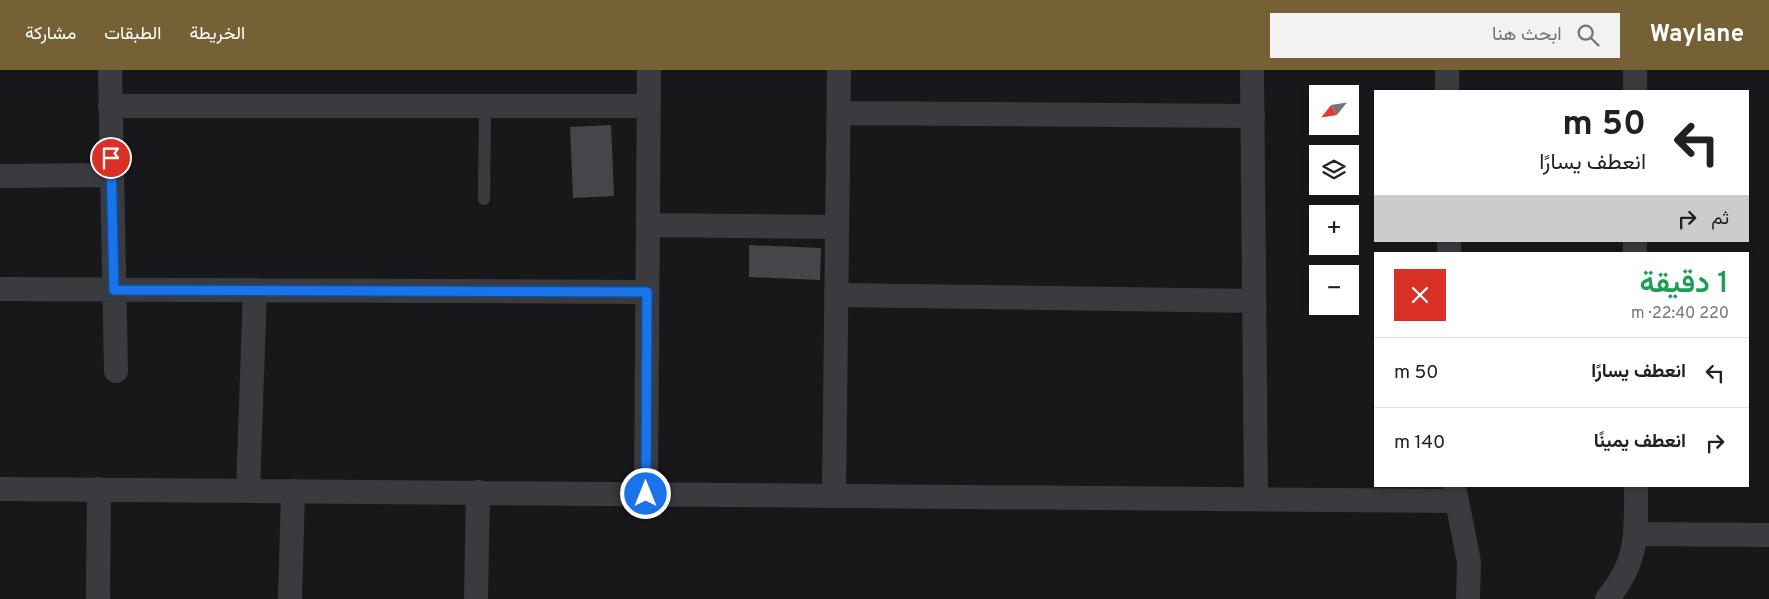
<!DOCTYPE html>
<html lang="ar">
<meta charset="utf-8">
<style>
:root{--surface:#fff;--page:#f2f2f2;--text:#202124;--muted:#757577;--line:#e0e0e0;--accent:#766136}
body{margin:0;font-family:Overpass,Vazirmatn,sans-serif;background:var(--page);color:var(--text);direction:rtl;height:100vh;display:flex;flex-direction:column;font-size:19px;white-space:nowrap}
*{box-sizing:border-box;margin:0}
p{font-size:16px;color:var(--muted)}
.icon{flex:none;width:28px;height:28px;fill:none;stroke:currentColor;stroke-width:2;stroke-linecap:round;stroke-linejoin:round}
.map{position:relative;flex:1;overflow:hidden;direction:ltr}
.panel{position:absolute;left:1374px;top:182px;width:375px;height:235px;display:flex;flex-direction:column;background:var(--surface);border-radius:0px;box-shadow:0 2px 8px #0003;direction:rtl}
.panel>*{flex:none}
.top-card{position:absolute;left:1374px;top:20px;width:375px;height:152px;border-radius:0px;box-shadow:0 2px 8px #0003;direction:rtl;background:#fff;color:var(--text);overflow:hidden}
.needle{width:32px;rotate:240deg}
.tools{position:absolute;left:1309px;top:15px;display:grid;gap:10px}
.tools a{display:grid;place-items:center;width:50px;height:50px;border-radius:0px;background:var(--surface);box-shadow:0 2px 8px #0003;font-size:25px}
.pin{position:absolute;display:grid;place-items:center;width:42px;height:42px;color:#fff;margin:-21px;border:2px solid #fff;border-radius:50%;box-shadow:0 1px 5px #0007}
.me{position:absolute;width:55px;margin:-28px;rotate:0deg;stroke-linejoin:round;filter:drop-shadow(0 0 4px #0008)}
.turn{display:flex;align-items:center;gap:18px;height:105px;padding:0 20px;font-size:22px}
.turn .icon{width:65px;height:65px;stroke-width:2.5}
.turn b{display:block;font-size:35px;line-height:42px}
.then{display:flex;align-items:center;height:48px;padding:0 20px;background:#0003;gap:10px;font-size:19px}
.round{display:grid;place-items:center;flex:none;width:52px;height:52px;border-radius:0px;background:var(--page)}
.overview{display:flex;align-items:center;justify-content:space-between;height:85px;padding:0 20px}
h1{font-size:30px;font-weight:600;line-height:38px;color:#1e9e55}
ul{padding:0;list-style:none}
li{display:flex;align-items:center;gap:15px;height:70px;padding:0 20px;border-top:1px solid var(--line)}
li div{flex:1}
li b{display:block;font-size:19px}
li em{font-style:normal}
header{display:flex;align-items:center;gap:30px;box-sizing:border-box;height:70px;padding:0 25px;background:var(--accent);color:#fff}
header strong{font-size:24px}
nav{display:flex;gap:28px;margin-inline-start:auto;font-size:18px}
.search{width:350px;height:45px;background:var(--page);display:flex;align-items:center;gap:12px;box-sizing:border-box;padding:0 18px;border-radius:0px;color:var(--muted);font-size:19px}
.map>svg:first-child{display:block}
</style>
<header>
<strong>Waylane</strong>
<div class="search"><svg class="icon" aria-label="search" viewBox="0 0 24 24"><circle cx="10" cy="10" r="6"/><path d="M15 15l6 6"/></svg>ابحث هنا</div>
<nav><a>الخريطة</a><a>الطبقات</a><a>مشاركة</a></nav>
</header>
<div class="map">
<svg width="1769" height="529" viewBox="0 0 1769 529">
<rect width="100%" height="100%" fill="#18181a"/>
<path fill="#46464a" d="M611,55L614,126L573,128L570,57Z
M749,175L821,178L820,210L749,207Z"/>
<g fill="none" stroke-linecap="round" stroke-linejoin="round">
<path stroke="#3a3b3f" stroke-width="12" d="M484,129L485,36"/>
<path stroke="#3a3b3f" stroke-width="24" d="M110,0L116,301
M1252,0L1256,429
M1447,0V21
M1635,0V21
M110,36H648
M839,43L1253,46
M0,106L112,105
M648,155L837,157
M1449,171V184
M1635,171V184
M0,219L647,222
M836,225L1254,231
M1454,416L1469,492L1468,529
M0,419L1457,431
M248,420L255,220
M646,424L649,0
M834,425L839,0
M1635,464L1769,465
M98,529L99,419
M290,529L293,421
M476,529L478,422
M1607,529C1639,491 1636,463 1636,416"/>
</g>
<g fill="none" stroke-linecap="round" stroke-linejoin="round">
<defs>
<path id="route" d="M111,88L114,220L647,222L646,424"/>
</defs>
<use href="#route" stroke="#114b97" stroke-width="12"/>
<use href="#route" stroke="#1a73e8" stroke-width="9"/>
</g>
</svg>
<div class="tools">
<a><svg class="needle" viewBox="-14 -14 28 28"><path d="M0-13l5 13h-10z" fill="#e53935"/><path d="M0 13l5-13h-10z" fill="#757577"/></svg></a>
<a><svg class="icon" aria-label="layers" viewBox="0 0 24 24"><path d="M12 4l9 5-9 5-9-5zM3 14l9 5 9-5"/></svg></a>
<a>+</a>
<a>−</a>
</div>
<div class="pin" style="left:111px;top:88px;background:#d93025"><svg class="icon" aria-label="arrive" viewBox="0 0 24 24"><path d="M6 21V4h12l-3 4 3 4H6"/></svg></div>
<svg class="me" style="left:646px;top:424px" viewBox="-20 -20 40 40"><circle r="17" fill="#1a73e8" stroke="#fff" stroke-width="3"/><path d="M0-11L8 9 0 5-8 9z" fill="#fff"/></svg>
<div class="top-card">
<div class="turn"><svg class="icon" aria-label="left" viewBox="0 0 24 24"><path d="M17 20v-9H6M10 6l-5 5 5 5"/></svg><div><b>50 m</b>انعطف يسارًا</div></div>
<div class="then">ثم<svg class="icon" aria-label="right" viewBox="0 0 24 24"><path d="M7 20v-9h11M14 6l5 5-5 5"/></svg></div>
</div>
<section class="panel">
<div class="overview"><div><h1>1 دقيقة</h1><p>220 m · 22:40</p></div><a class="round" style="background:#d93025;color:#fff"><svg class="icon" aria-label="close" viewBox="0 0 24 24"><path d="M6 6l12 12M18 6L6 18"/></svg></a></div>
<ul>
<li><svg class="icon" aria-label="left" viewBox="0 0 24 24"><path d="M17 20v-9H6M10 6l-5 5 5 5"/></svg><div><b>انعطف يسارًا</b></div><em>50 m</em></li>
<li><svg class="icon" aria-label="right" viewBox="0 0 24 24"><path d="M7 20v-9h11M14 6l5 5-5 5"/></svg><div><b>انعطف يمينًا</b></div><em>140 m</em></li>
</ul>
</section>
</div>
